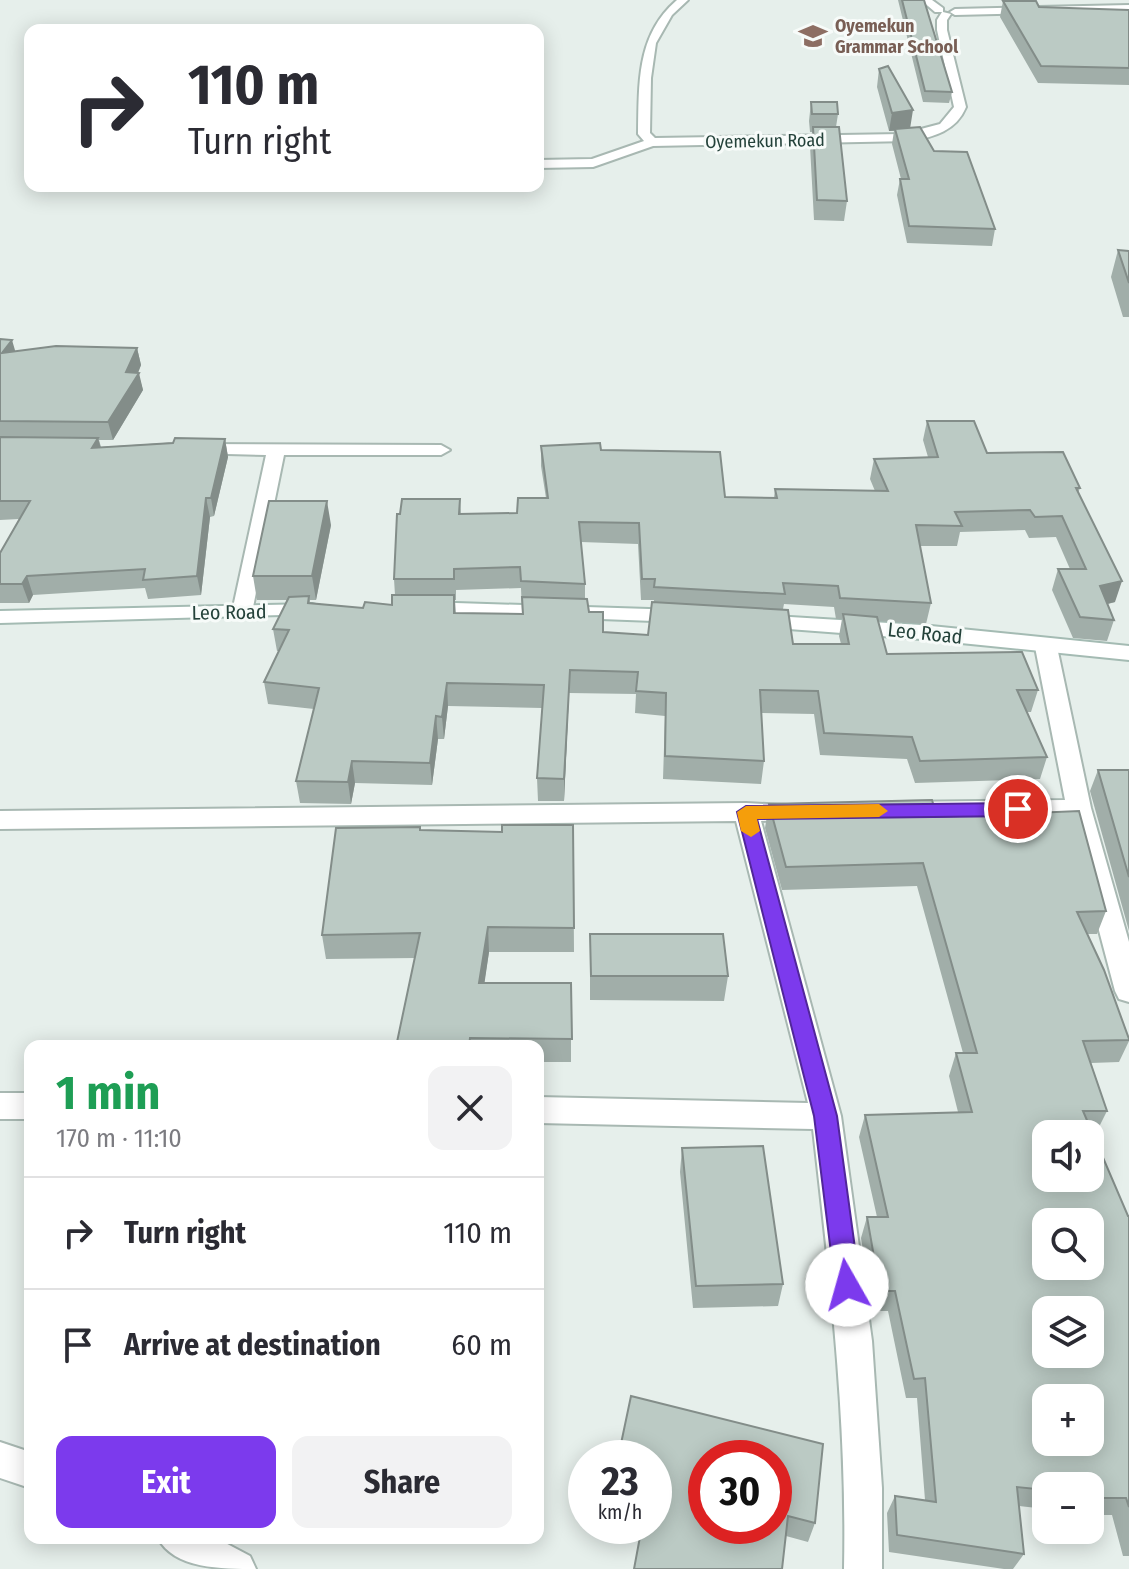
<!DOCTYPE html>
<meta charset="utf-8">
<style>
:root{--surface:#fff;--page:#f2f2f3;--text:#2b2b33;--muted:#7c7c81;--line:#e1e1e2;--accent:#7c3aed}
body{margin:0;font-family:"Fira Sans Condensed",sans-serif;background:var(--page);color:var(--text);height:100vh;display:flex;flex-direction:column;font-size:30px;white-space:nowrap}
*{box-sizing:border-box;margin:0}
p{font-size:26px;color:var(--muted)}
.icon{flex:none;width:44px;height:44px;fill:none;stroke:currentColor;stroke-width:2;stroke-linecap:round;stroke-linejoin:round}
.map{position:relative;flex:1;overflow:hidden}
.panel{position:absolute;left:24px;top:1040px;width:520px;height:504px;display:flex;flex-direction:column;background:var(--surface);border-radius:16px;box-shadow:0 4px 20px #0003}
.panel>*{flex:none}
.hud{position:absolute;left:24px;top:24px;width:520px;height:168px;border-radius:16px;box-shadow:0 4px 20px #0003;background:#fff;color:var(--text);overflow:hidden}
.buttons{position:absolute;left:1032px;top:1120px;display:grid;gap:16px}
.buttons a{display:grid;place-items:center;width:72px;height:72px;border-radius:16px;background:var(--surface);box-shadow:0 4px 20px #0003;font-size:40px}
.speed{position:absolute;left:568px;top:1440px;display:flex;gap:16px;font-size:40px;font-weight:700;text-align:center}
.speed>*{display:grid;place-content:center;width:104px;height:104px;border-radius:50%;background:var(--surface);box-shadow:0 4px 20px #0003;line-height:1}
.speed small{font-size:20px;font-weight:400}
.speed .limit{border:12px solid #d22;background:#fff;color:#111}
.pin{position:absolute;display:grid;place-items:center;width:68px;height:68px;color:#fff;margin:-34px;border:4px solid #fff;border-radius:50%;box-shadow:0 2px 8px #0007}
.me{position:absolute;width:88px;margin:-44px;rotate:353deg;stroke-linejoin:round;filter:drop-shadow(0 0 6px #0008)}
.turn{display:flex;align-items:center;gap:28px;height:168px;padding:0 32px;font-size:36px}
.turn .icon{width:104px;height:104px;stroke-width:2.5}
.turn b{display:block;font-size:56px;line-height:68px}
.round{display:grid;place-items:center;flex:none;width:84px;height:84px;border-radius:16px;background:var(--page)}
.headline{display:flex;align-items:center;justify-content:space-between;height:136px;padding:0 32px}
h1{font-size:48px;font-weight:700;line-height:60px;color:#1e9e55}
.button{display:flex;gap:16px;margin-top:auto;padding:16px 32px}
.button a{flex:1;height:92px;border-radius:16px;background:var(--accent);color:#fff;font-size:32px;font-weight:700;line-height:92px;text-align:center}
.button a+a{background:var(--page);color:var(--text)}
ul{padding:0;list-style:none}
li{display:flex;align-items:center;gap:24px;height:112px;padding:0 32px;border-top:2px solid var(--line)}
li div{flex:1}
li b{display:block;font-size:30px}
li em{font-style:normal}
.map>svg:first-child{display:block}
</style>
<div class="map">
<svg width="1129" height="1569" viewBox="0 0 1129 1569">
<rect width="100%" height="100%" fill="#e6efeb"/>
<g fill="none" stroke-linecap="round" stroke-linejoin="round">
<defs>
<path id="street" d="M677,0H688L672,15L656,43L651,78L650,133L655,138L902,134L940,124L954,107L937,30V20L942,12H935L921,0H932L943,8V12L951,14L947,20V30L966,107C956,131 934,137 910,141L653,146L593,167L538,168V160L592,159L644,141L638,134C639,84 636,35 677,0Z
M1129,5V11L955,15L950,12L955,9Z
M194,444L441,445L450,450L441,455H284L252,612L242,618L232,612L266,455L188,453L185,449L188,445Z
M1046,640L1057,647L1091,808L1129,942V1002L1119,999L1115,991L1069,817L902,820L893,817L890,811L893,805L902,802L1065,800L1035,647Z
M746,803L807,806L810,812L807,818L761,821L841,1116L872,1341L882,1488V1569H844C847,1418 830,1278 813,1129L538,1123V1097L808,1103L736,821L0,829V811Z
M0,1093H30V1119H0Z
M0,1442L30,1452V1488L0,1478Z
M158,1538H216L250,1556L256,1569C222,1569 174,1569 158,1538Z"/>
<path id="secondary" d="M425,602L680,610L690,616L680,622L418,612L415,608Z
M312,604L319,606L322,610L319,614L0,623V611Z
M757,615L921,625L1129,646V660L921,639L750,626L746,621Z"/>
</defs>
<use href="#street" stroke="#a8b8b2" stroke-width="4"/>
<use href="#secondary" stroke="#a4bbb3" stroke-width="4"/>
<use href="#street" fill="#fff" fill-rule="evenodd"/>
<use href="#secondary" fill="#fff" fill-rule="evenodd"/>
</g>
<path fill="#a1aea9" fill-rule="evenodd" d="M898,0H924L952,92L949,103L923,102Z
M1003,1L1039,7L1129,10V85L1038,83L1000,17Z
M879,69L910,128L934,151L995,229L992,246L907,243L897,195L900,179H901L892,144L894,131H889L877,87Z
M811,102L838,114L836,127L847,201L844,221L814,220L810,146L812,132H810L809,121Z
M1118,250L1129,251V317H1123L1111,277Z
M0,339L15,351L137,348L141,365L138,373L143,390L113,440H99L101,447L225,439L228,457L214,516L210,517L201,595L148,599L145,588L33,595L29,603H0V553L19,519L0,520Z
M927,421L987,453L1080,488L1078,493L1115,602L1108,604L1114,620L1107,641L1073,638L1052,590L1058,569H1070L1056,537L1029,538L1025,530L960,532L957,546H920L931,603L926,624L878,621L887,654L1038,690L1031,712H1027L1047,757L1040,779L915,783L907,759L820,755L814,714L761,713L764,761L761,784L663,779L665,716L635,713L636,694L569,693L564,801H538L537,778L542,708L448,706L444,739H438L432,785L355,783L351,804L300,803L296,781L314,709L268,704L264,682L279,651H277L273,629L287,600H257L253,576L331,525L316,600H310V603L363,608L392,605L395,595L394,579L460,499L461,514L517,513L546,498L541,466V446L601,450L725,497L774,498L775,489L875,491L870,479L874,459L928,457L923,440ZM581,542L638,544L641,600H654L648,635L603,632L589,612L585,599V584ZM521,588L522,614L456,613L455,600H456V590ZM784,604L834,607L836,619H842L839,636L841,644H793L783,609Z
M1098,770H1129V931L1090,791Z
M769,804L937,817L1106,911L1097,934H1087L1129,1041L1119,1062L1091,1063L1107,1111L1096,1133H1092L1128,1216H1129V1556H1123L1112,1515H1090V1486H1046V1509L1019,1506L1024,1554L1013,1569H1004L889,1552L887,1513L895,1496L925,1500L917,1398H906L888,1311H873L861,1238L867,1217H877L859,1137L865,1115L958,1112L949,1076L956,1053H963L917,886L782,890L765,828Z
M573,825L574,952H489L484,983H571V1062H538V1046H398L397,1042L415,958L326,959L322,935L421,830L502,832Z
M590,934L728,976L724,1001L590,1000Z
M682,1148L783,1284L778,1306L693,1308L680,1172Z
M654,1458L815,1523L808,1542L786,1536Z"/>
<path fill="#838d89" d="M913,110L910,129L889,131L892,113Z
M12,340L17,357L2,353Z
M137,348L141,365L135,380L139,373L143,390L113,440L108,422L126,372Z
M98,438L103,456L92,448Z
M225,439L228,457L214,516L211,498Z
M206,498L210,517L201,595L197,576Z
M327,501L331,525L316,600L312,576Z
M27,576L33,595L29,603L22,584Z
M1122,581L1115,602L1093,607L1100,586Z
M570,670L569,693L564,801V779Z
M447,683L448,706L444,739L442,717Z
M436,716L438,739L432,785L430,763Z
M352,761L355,783L351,804L348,782Z
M488,927L489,952L481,1007L479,983Z"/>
<path fill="#bbcac4" stroke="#838d89" stroke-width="2" fill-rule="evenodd" d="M902,0H924L952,92L925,91Z
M1003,1H1036L1039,7L1129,10V68L1041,66Z
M888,66L913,110L892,113L879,69Z
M811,102H837L838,114H812Z
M813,127H839L847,201L817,200Z
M920,127L934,151L967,152L995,229L909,226L900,179H909L895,129Z
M1118,250L1129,251V283Z
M0,339L12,340L2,353L56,346L137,348L126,372L139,373L108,422L0,421Z
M927,421H974L987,453L1063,452L1080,488H1076L1122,581L1100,586L1114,620L1080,617L1058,569H1086L1062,516L1035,517L1030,510L955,512L962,526L916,525L931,603L840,598L838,586L783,583L785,594L654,587L655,579H642L639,523L579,522L585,584L521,581L520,567L454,569V579H394L397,514H400L402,499H460L459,514L517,513L518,498H548L541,446L600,443L601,450L720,452L725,497L777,498L775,489L888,491L874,459L938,457Z
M0,437L98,438L92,448L173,443L175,438L225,439L211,498H206L197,576L143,580L145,569L27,576L22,584H0V553L30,501H0Z
M269,501H327L312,576H253Z
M392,595H454V613L523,614L522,597L587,599L589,612H603V632L648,635L652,602L788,610L793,644H849L843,614L877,617L887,654L1022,652L1038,690H1017L1047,757L920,761L912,737L824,733L818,691L760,690L764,761L665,756L666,693L636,691L638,672L570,670L564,779L537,778L544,685L447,683L442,717L436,716L430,763L352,761L348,782L296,781L319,688L264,682L289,630L273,629L289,597L309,596L308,603L363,608L365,602L392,605Z
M1098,770H1129V877Z
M932,800L937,817L1079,811L1106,911L1077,912L1104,970L1129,1039V1040L1083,1041L1107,1111H1083L1128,1216H1129V1507L1126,1498H1090V1486H1046V1490L1017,1487L1024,1554L897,1535L895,1496L936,1502L925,1378L914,1379L895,1291H880L867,1217H888L865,1115L972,1112L956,1053H977L923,863L786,867L769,804ZM1046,1134H1090V1178H1046ZM1046,1222H1090V1266H1046ZM1046,1310H1090V1354H1046ZM1046,1398H1090V1442H1046Z
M502,825H573L574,928L488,927L479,983H571L572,1039L470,1038L469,1046L397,1042L420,933L322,935L336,828L420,827V830L502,832Z
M590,934H723L728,976H591Z
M763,1146L783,1284L696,1286L682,1148Z
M631,1396L823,1444L815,1523L788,1516L782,1569H634L642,1526H654V1458H618ZM706,1458H774V1526H706Z"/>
<path fill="#7c3aed" stroke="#51269a" stroke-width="2" d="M1018,803L1027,809L1018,816L757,819L837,1116L860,1285L856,1293L847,1297L839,1293L835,1285L814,1116L737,812L746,806Z"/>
<path fill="#f59e0b" d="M879,804L888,811L879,817L757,819L760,831L751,837L741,831L737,812L746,806Z"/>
<defs>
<symbol id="school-bare" viewBox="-9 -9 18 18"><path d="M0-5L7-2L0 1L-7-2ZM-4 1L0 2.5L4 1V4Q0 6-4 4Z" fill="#8d6e63" stroke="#f7fbf9" stroke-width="2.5" paint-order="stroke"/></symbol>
</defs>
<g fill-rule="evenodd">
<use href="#school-bare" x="793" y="16" width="40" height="40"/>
</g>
<g text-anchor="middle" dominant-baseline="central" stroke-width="6" stroke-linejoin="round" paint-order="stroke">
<g font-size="18" font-weight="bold" fill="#785e54" stroke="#f7fbf9" text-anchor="start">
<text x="835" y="26">Oyemekun<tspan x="835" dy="21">Grammar School</tspan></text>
</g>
<g font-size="18" fill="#24423a" stroke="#f7fbf9">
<text transform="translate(765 141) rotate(-1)">Oyemekun Road</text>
</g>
<g font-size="20" fill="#24423a" stroke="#f7fbf9">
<text transform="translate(229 612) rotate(-1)">Leo Road</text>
<text transform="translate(925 633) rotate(6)">Leo Road</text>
</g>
</g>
</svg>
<div class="buttons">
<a><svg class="icon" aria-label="sound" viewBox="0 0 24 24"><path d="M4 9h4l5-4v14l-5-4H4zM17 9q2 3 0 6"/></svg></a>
<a><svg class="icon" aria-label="search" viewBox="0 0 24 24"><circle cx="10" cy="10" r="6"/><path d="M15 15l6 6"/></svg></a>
<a><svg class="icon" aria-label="layers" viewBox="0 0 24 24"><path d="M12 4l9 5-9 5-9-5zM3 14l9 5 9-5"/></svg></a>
<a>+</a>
<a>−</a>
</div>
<div class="speed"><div>23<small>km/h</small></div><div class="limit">30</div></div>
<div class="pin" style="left:1018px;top:809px;background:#d93025"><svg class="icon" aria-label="arrive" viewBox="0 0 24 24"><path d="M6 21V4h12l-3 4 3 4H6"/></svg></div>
<svg class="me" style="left:847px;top:1285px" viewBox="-20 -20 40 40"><circle r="19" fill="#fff"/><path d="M0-13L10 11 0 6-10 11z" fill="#7c3aed"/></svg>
<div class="hud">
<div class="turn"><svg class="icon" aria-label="right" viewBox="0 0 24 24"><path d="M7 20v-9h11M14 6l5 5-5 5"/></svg><div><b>110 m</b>Turn right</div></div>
</div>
<section class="panel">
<div class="headline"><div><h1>1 min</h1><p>170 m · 11:10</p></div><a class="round"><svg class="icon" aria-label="close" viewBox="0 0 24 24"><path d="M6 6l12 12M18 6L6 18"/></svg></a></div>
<ul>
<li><svg class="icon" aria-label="right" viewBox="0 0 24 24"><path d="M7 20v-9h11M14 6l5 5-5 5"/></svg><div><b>Turn right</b></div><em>110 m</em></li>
<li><svg class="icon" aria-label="arrive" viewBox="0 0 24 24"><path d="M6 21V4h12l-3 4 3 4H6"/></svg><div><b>Arrive at destination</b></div><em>60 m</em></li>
</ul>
<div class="button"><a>Exit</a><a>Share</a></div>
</section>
</div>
